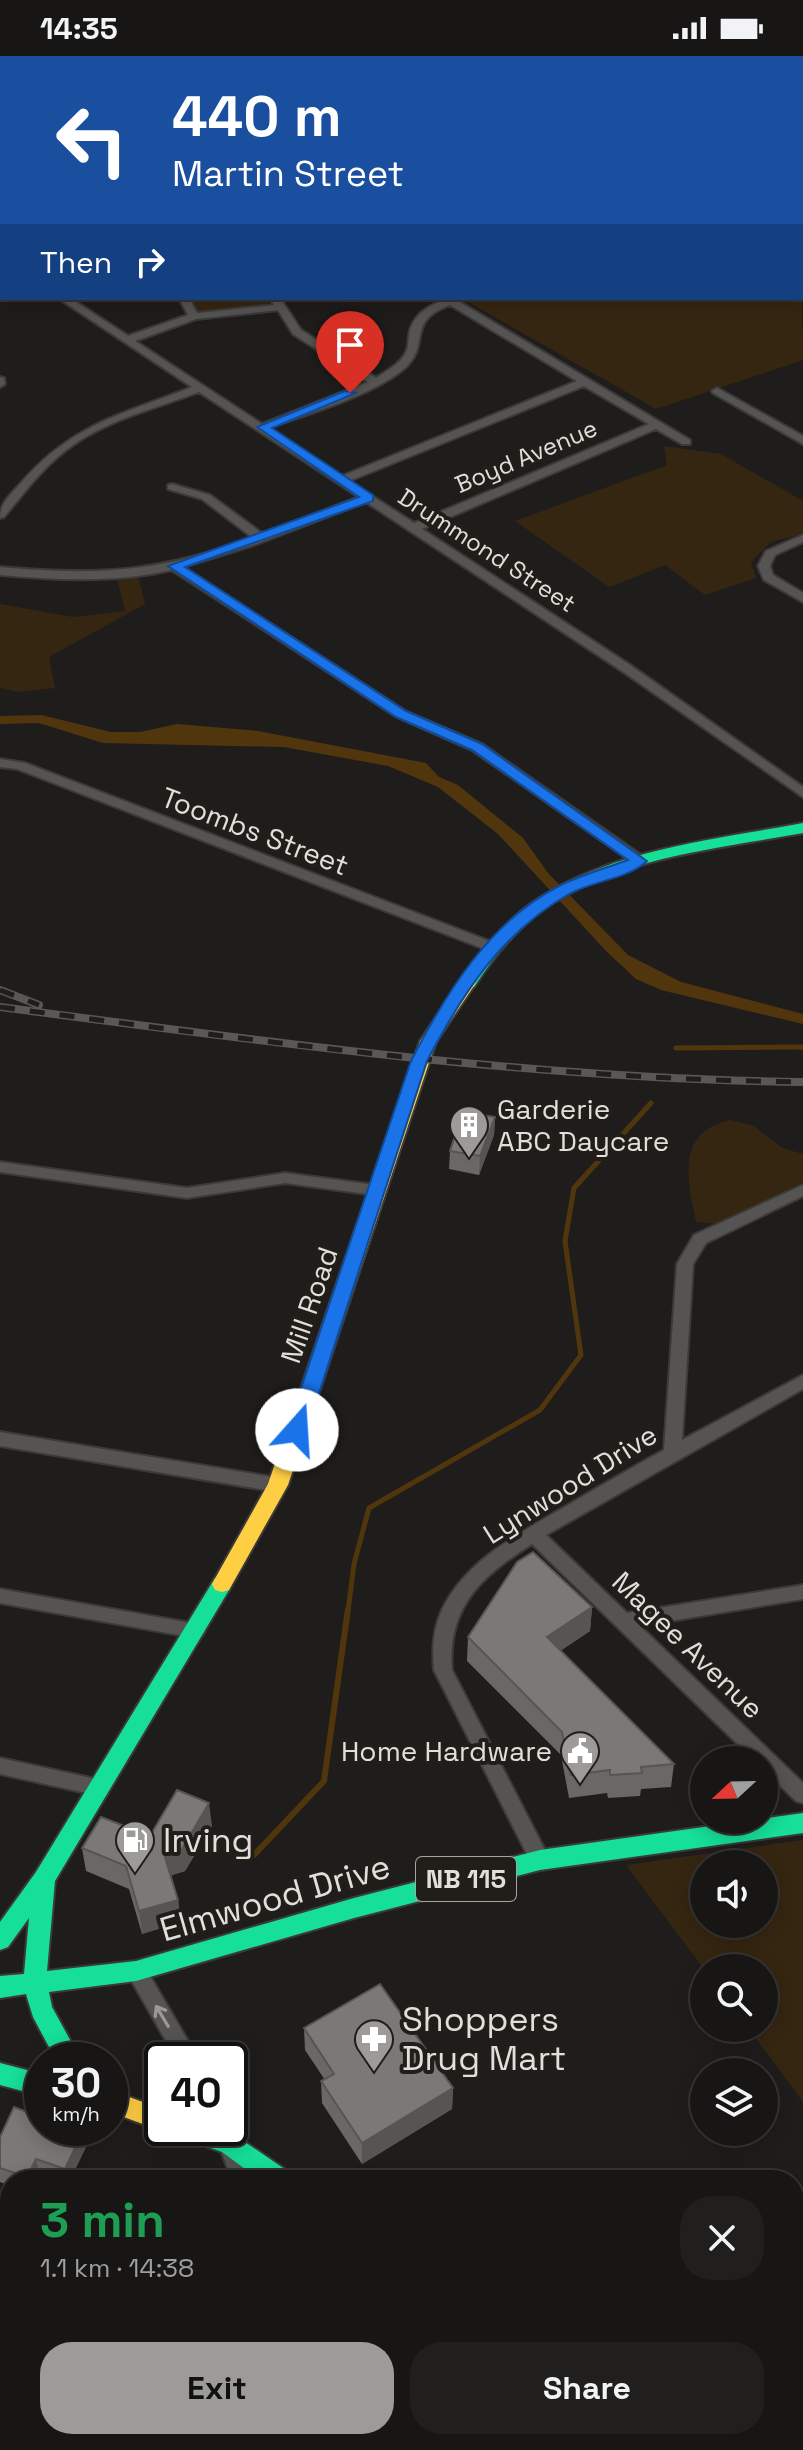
<!DOCTYPE html>
<meta charset="utf-8">
<style>
:root{--surface:#171614;--page:#201f1d;--text:#f1f3f6;--muted:#9e9fa0;--line:#363534;--accent:#9d9b98}
body{margin:0;font-family:"Space Grotesk",sans-serif;background:var(--page);color:var(--text);height:100vh;display:flex;flex-direction:column;font-size:30px;white-space:nowrap}
*{box-sizing:border-box;margin:0}
p{font-size:26px;color:var(--muted)}
.icon{flex:none;width:44px;height:44px;fill:none;stroke:currentColor;stroke-width:2;stroke-linecap:round;stroke-linejoin:round}
.map{position:relative;flex:1;overflow:hidden}
.side{position:absolute;left:0px;top:2114px;width:804px;height:280px;display:flex;flex-direction:column;background:var(--surface);border-radius:32px 32px 0 0;box-shadow:0 4px 20px #0003,0 0 0 2px var(--line)}
.side>*{flex:none}
.guide{position:absolute;left:0px;top:0px;width:804px;height:244px;box-shadow:0 4px 20px #0003,0 0 0 2px var(--line);background:#1a4fa0;color:#fff;overflow:hidden}
.needle{width:52px;rotate:248deg}
.controls{position:absolute;left:690px;top:1690px;display:grid;gap:16px}
.controls a{display:grid;place-items:center;width:88px;height:88px;border-radius:50%;background:var(--surface);box-shadow:0 4px 20px #0003,0 0 0 2px var(--line);font-size:40px}
.speed{position:absolute;left:24px;top:1986px;display:flex;gap:16px;font-size:40px;font-weight:700;text-align:center}
.speed>*{display:grid;place-content:center;width:104px;height:104px;border-radius:50%;background:var(--surface);box-shadow:0 4px 20px #0003,0 0 0 2px var(--line);line-height:1}
.speed small{font-size:20px;font-weight:400}
.speed .limit{border:4px solid #111;border-radius:12px;background:#fff;color:#111}
.pin{position:absolute;display:grid;place-items:center;width:68px;height:68px;color:#fff;margin:-82px -34px;border-radius:50% 50% 50% 0;rotate:-45deg;box-shadow:0 0 8px #0007}
.pin .icon{rotate:45deg}
.me{position:absolute;width:88px;margin:-44px;rotate:19deg;stroke-linejoin:round;filter:drop-shadow(0 0 6px #0008)}
.turn{display:flex;align-items:center;gap:28px;height:168px;padding:0 40px;font-size:36px}
.turn .icon{width:104px;height:104px;stroke-width:2.5}
.turn b{display:block;font-size:56px;line-height:68px}
.then{display:flex;align-items:center;height:76px;padding:0 40px;background:#0003;gap:16px;font-size:30px}
.round{display:grid;place-items:center;flex:none;width:84px;height:84px;border-radius:32px;background:var(--page)}
.summary{display:flex;align-items:center;justify-content:space-between;height:136px;padding:0 40px}
h1{font-size:48px;font-weight:700;line-height:60px;color:#1e9e55}
.cta{display:flex;gap:16px;margin-top:auto;padding:16px 40px}
.cta a{flex:1;height:92px;border-radius:32px;background:var(--accent);color:#111;font-size:32px;font-weight:700;line-height:92px;text-align:center}
.cta a+a{background:var(--page);color:var(--text)}
.status{display:flex;justify-content:space-between;align-items:center;height:56px;padding:0 40px;background:var(--surface);direction:ltr}
.status svg{height:22px;fill:currentColor}
.map>svg:first-child{display:block}
</style>
<div class="status"><b>14:35</b><svg viewBox="0 0 49 12"><path d="M0 12V9h3v3zM5 12V6h3v6zM10 12V3h3v9zM15 12V0h3v12zM26 1h20v11H26zM47 4h2v5h-2z"/></svg></div>
<div class="map">
<svg width="803" height="2394" viewBox="0 0 803 2394">
<rect width="100%" height="100%" fill="#1f1d1b"/>
<path fill="#352611" fill-rule="evenodd" d="M802,241L803,304L656,353L466,245Z
M190,242H265L268,248L197,257Z
M664,390L721,398L803,445V478L771,486L751,506L756,522L705,539L665,509L609,531L515,465L667,409Z
M138,519L145,548L49,601L55,632L19,636L0,632V548L73,561L125,555L117,522Z
M730,1064L754,1070L782,1092L803,1098V1127L717,1168L696,1166C687,1123 676,1076 730,1064Z
M803,1784V2046L748,1972H764V1912L704,1913L626,1809ZM704,1808H764V1868H704Z"/>
<path fill="#51360d" d="M41,659L111,676H140L177,668L258,675L426,707L439,721L458,729L523,782L548,817L628,899L681,926L803,958V968L661,934L636,923L606,895L498,778L438,731L388,710L284,691L103,687L39,667L0,668V660Z"/>
<g fill="none" stroke-linecap="round" stroke-linejoin="round">
<path stroke="#51360d" stroke-width="5" d="M676,992L803,991
M348,1555L354,1508L369,1452L540,1354L581,1299L565,1185L574,1132L651,1047"/>
<path stroke="#51360d" stroke-width="6" d="M254,1799L324,1725L348,1553"/>
<defs>
<path id="street" d="M27,0H38L39,2H28Z
M743,0H755L756,2H744Z
M802,21H803V27H802Z
M0,198L2,199V205L0,204Z
M2,225V231L0,232V226Z
M58,242H70L128,280L188,259L179,242H189L197,257L274,249L270,242H280L301,274L376,322C386,315 399,309 405,298C409,292 408,286 409,279C412,260 426,251 443,244L441,242H453L690,384V388H682L656,373L422,473L630,609L803,731V741L622,615L366,446L254,489L183,511L405,655L482,688L645,802V808H635L472,694L397,661L172,514C115,527 58,524 0,519V511C98,520 160,516 253,482L202,443L168,433V429L172,428L210,439L263,478L359,441L199,336C157,352 110,363 73,389C45,408 25,436 4,461L0,462C0,447 11,438 21,427C72,368 123,358 192,331ZM450,249L577,325L342,420L269,372C309,357 375,339 406,311C431,287 405,266 450,249ZM278,254L293,278L368,326L262,368L135,285L196,263ZM584,330L649,368L414,467L349,425Z
M0,321L4,322L5,328L0,331Z
M717,332L803,380V388L713,337L712,335Z
M803,479V486L775,499L770,510L773,519L803,537V546L764,524L758,510L766,495Z
M0,703L25,707L497,888L499,891L497,894H487L17,713L0,711Z
M0,1106L187,1132L285,1117L375,1129L383,1134L375,1139L285,1127L187,1142L0,1116Z
M803,1129V1140L706,1187L693,1208L682,1384L803,1319V1333L546,1479L627,1557L803,1529V1543L640,1570L803,1727V1747L796,1745L764,1714V1704H754L532,1488C482,1520 447,1550 452,1614L550,1804L547,1810L540,1813L533,1810L434,1614C432,1593 433,1573 442,1554C466,1503 522,1476 568,1449C600,1430 631,1412 664,1394L677,1208L694,1179Z
M0,1376L278,1422L284,1424L287,1429L284,1434L278,1436L0,1390Z
M0,1533L196,1568L202,1570L205,1575L202,1580L196,1582L0,1547Z
M0,1702L100,1724L107,1726L110,1732L107,1738L100,1740L0,1718Z
M136,1906L143,1908L199,2004H177L126,1915L129,1908Z
M231,2082L239,2085L254,2124H232L220,2092L223,2085Z
M292,2384H324L318,2394H286Z
M397,2384H423L428,2394H402Z"/>
<path id="fast" d="M346,0H358L360,2H348Z
M803,767V777C717,793 618,801 544,853C515,873 493,902 474,931H462L460,927C480,897 504,866 534,846C611,793 714,784 803,767Z
M222,1520L229,1522L232,1528L229,1534L55,1825L47,1915L136,1905L354,1842L540,1794L803,1757V1777L540,1814L354,1862L136,1925L49,1936L52,1951L81,2004H56L33,1961L26,1938L0,1942V1920L24,1918L29,1862L8,1891L0,1894V1866L36,1816L215,1522Z
M0,2007L42,2018V2040L0,2029Z
M173,2072H219L229,2075L289,2116L292,2124H260L222,2096L176,2080Z
M625,2384H660L665,2394H630Z"/>
<path id="slow" d="M802,227H803V233H802Z
M468,922L476,927L436,986L288,1429L229,1534L222,1536L215,1534L212,1528L268,1428L420,985L462,923Z
M110,2034L162,2053V2072H171L162,2075L110,2056Z"/>
<path id="jam" d="M802,174H803V181H802Z
M110,2035L119,2038L123,2046L119,2054L111,2057Z"/>
</defs>
<use href="#street" stroke="#3c3a39" stroke-width="4"/>
<use href="#fast" stroke="#3c3a39" stroke-width="4"/>
<use href="#slow" stroke="#3c3a39" stroke-width="4"/>
<use href="#jam" stroke="#3c3a39" stroke-width="4"/>
<use href="#street" fill="#565452" fill-rule="evenodd"/>
<use href="#fast" fill="#16e098" fill-rule="evenodd"/>
<use href="#slow" fill="#ffcf43" fill-rule="evenodd"/>
<use href="#jam" fill="#f24e42" fill-rule="evenodd"/>
<defs>
<path id="rail" d="M0,934L39,949
M0,951C267,986 533,1023 803,1026"/>
</defs>
<use href="#rail" stroke="#5a5856" stroke-width="8"/>
<use href="#rail" stroke="#211d19" stroke-width="5" stroke-dasharray="15" stroke-linecap="butt"/>
</g>
<path fill="#6a6866" d="M495,1061L494,1079L479,1119L449,1113L450,1095Z
M592,1551L590,1575L560,1595L674,1708L671,1731L641,1733L640,1740L608,1742L607,1737L569,1742L561,1699L467,1605L468,1581Z
M212,1770L185,1815L171,1819L178,1844L181,1866L142,1878L129,1833L86,1815L82,1792Z
M304,1972L453,2032L452,2053L362,2108L322,2047L321,2025L325,2024L305,1994Z
M35,2059L42,2072L83,2075L86,2091L70,2124H54L40,2119L37,2124H10V2130L0,2126V2081Z"/>
<path fill="#565553" d="M495,1061L494,1079L479,1119L480,1100Z
M592,1551L590,1575L545,1605L547,1581Z
M209,1747L212,1770L185,1815L167,1821L164,1798Z
M178,1844L181,1866L142,1878L139,1855Z
M453,2032L452,2053L362,2108V2087Z
M83,2075L86,2091L70,2124H67L65,2113Z
M36,2103L40,2119L37,2124H28L27,2121Z"/>
<path fill="#7b7977" stroke="#565553" stroke-width="2" d="M463,1056L495,1061L480,1100L450,1095Z
M533,1496L592,1551L547,1581L674,1708L641,1711L642,1717L610,1719V1714L571,1719L562,1676L468,1581L517,1506Z
M177,1734L209,1747L182,1793L164,1798L178,1844L139,1855L126,1810L82,1792L101,1761L150,1780Z
M380,1928L453,2032L362,2087L321,2025L334,2018L304,1972Z
M14,2051L35,2059L38,2053L42,2054V2072H73L83,2075L65,2113L36,2103L27,2121L0,2112V2081Z"/>
<defs><path id="oneway-shaft" d="M-6 0H5M1.5-3L5.5 0L1.5 3" fill="none" stroke-width="1.6" stroke-linecap="round" stroke-linejoin="round" transform="scale(2)"/></defs>
<use stroke="#9c9a97" href="#oneway-shaft" transform="translate(162 1960) rotate(-121)"/>
<path fill="#1a73e8" stroke="#114b97" stroke-width="2" d="M345,335L356,337L272,372L373,439V445L185,511L406,655L482,688L647,805C628,823 592,825 569,838C502,876 462,938 427,1005L307,1374L297,1382L287,1374L411,1005C446,937 489,866 559,830C581,819 606,812 628,804L472,694L396,661L168,510L359,441L257,371Z"/>
<defs>
<symbol id="building-pin" viewBox="-11 -11 22 30"><path d="M0 17L-7.5 6A9.5 9.5 0 1 1 7.5 6Z" fill="#9d9b98" stroke="#211d19"/><path d="M-4-6H4V6H1V3H-1V6H-4ZM-2.5-4.3h1.7v1.8h-1.7ZM.8-4.3h1.7v1.8H.8ZM-2.5-1h1.7V.8h-1.7ZM.8-1h1.7V.8H.8Z" fill="#fff"/></symbol>
<symbol id="civic-pin" viewBox="-11 -11 22 30"><path d="M0 17L-7.5 6A9.5 9.5 0 1 1 7.5 6Z" fill="#9d9b98" stroke="#211d19"/><path d="M-.6-6.5H3V-4.5H.6V-3L4-1V1h2V6H-6V1h2V-1L-.6-3ZM-1.2 2.5V6h2.4V2.5Z" fill="#fff"/></symbol>
<symbol id="fuel-pin" viewBox="-11 -11 22 30"><path d="M0 17L-7.5 6A9.5 9.5 0 1 1 7.5 6Z" fill="#9d9b98" stroke="#211d19"/><path d="M-5.5-6h7V0h2V4h1.3V-2.5L3-4.5l.8-.8L6-3V5H2.5V1h-1V6h-7ZM-4.2-4.7v3.2H.2V-4.7Z" fill="#fff"/></symbol>
<symbol id="pharmacy-pin" viewBox="-11 -11 22 30"><path d="M0 17L-7.5 6A9.5 9.5 0 1 1 7.5 6Z" fill="#9d9b98" stroke="#211d19"/><path d="M-2-6h4v4h4v4h-4v4h-4v-4h-4v-4h4Z" fill="#fff"/></symbol>
</defs>
<g fill-rule="evenodd">
<use href="#building-pin" x="447" y="1047" width="44" height="60"/>
<use href="#civic-pin" x="558" y="1673" width="44" height="60"/>
<use href="#fuel-pin" x="113" y="1762" width="44" height="60"/>
<use href="#pharmacy-pin" x="352" y="1961" width="44" height="60"/>
</g>
<g text-anchor="middle" dominant-baseline="central" stroke-width="8" stroke-linejoin="round" paint-order="stroke">
<g font-size="24" fill="#e1dfdc" stroke="#211d19">
<text transform="translate(526 400) rotate(-23)">Boyd Avenue</text>
<text transform="translate(487 494) rotate(33)">Drummond Street</text>
</g>
<rect fill="#211d19" stroke="#a7a5a2" stroke-width="2" x="416" y="1801" width="100" height="44" rx="6"/>
<g font-size="26" font-weight="bold" fill="#e1dfdc">
<text x="466" y="1823">NB 115</text>
</g>
<g font-size="28" fill="#e1dfdc" stroke="#211d19">
<text transform="translate(255 775) rotate(21)">Toombs Street</text>
<text transform="translate(309 1249) rotate(-71)">Mill Road</text>
<text transform="translate(570 1428) rotate(-32)">Lynwood Drive</text>
<text transform="translate(688 1589) rotate(44)">Magee Avenue</text>
</g>
<g font-size="28" fill="#e1dfdc" stroke="#211d19" text-anchor="start">
<text x="497" y="1053">Garderie<tspan x="497" dy="32">ABC Daycare</tspan></text>
<text x="552" y="1695" text-anchor="end">Home Hardware</text>
</g>
<g font-size="34" fill="#e1dfdc" stroke="#211d19" text-anchor="start">
<text x="163" y="1784">Irving</text>
<text x="402" y="1963">Shoppers<tspan x="402" dy="39">Drug Mart</tspan></text>
</g>
<g font-size="34" fill="#e1dfdc" stroke="#211d19">
<text transform="translate(275 1842) rotate(-16)">Elmwood Drive</text>
</g>
</g>
</svg>
<div class="controls">
<a><svg class="needle" viewBox="-14 -14 28 28"><path d="M0-13l5 13h-10z" fill="#e53935"/><path d="M0 13l5-13h-10z" fill="#9e9fa0"/></svg></a>
<a><svg class="icon" aria-label="sound" viewBox="0 0 24 24"><path d="M4 9h4l5-4v14l-5-4H4zM17 9q2 3 0 6"/></svg></a>
<a><svg class="icon" aria-label="search" viewBox="0 0 24 24"><circle cx="10" cy="10" r="6"/><path d="M15 15l6 6"/></svg></a>
<a><svg class="icon" aria-label="layers" viewBox="0 0 24 24"><path d="M12 4l9 5-9 5-9-5zM3 14l9 5 9-5"/></svg></a>
</div>
<div class="speed"><div>30<small>km/h</small></div><div class="limit">40</div></div>
<div class="pin" style="left:350px;top:337px;background:#d93025"><svg class="icon" aria-label="arrive" viewBox="0 0 24 24"><path d="M6 21V4h12l-3 4 3 4H6"/></svg></div>
<svg class="me" style="left:297px;top:1374px" viewBox="-20 -20 40 40"><circle r="19" fill="#fff"/><path d="M0-13L10 11 0 6-10 11z" fill="#1a73e8"/></svg>
<div class="guide">
<div class="turn"><svg class="icon" aria-label="left" viewBox="0 0 24 24"><path d="M17 20v-9H6M10 6l-5 5 5 5"/></svg><div><b>440 m</b>Martin Street</div></div>
<div class="then">Then<svg class="icon" aria-label="right" viewBox="0 0 24 24"><path d="M7 20v-9h11M14 6l5 5-5 5"/></svg></div>
</div>
<section class="side">
<div class="summary"><div><h1>3 min</h1><p>1.1 km · 14:38</p></div><a class="round"><svg class="icon" aria-label="close" viewBox="0 0 24 24"><path d="M6 6l12 12M18 6L6 18"/></svg></a></div>
<div class="cta"><a>Exit</a><a>Share</a></div>
</section>
</div>
